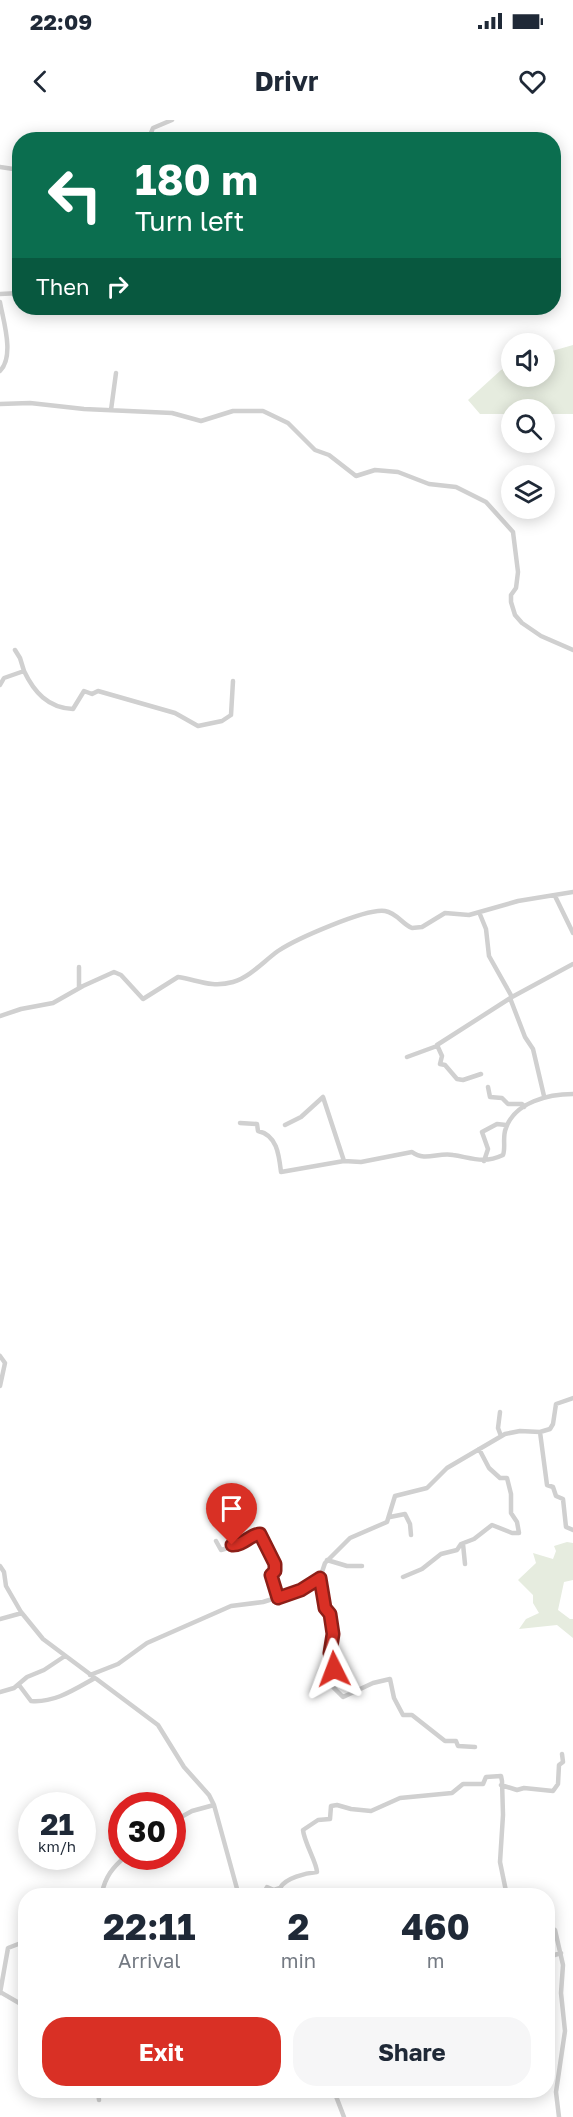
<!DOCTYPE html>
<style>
:root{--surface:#fff;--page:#f6f6f7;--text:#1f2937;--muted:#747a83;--accent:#d93025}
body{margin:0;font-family:"Golos Text",sans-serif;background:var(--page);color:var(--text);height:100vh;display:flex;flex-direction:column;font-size:22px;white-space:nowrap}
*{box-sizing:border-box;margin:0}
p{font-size:20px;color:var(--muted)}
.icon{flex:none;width:33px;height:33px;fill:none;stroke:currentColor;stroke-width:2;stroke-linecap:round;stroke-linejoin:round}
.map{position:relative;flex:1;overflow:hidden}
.drawer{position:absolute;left:18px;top:1768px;width:537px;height:210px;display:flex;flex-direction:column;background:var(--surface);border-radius:24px;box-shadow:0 3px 15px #0003}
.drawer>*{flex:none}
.banner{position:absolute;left:12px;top:12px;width:549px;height:183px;border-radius:24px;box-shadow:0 3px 15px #0003;background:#0b6e4f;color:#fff;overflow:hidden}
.buttons{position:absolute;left:501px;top:213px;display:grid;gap:12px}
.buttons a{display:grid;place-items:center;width:54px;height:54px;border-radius:50%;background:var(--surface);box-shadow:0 3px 15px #0003;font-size:30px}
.speed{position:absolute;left:18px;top:1672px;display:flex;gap:12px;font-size:30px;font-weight:700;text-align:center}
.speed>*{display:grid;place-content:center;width:78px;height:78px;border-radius:50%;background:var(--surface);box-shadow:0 3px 15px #0003;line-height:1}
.speed small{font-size:15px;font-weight:400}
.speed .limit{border:9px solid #d22;background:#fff;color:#111}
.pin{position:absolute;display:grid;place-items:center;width:51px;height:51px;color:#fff;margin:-62px -26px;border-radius:50% 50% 50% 0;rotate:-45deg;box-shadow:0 0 6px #0007}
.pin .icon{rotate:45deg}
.me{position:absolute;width:66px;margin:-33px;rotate:357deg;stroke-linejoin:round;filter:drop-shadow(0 0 4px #0008)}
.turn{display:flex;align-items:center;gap:21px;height:126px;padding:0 24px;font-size:27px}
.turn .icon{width:78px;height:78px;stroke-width:2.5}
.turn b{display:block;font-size:42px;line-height:51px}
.then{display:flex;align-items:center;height:57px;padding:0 24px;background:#0003;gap:12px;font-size:22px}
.eta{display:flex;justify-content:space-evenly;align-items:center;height:102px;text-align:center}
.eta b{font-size:36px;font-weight:700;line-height:42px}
.action{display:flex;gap:12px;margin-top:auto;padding:12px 24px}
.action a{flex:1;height:69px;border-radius:24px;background:var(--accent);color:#fff;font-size:24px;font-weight:700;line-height:69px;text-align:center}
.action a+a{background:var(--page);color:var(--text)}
.status{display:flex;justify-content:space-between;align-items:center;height:42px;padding:0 30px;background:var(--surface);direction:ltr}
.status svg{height:16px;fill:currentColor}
header{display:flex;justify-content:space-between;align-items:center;height:78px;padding:0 24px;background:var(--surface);font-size:27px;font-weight:700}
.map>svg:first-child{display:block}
</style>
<div class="status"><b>22:09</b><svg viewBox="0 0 49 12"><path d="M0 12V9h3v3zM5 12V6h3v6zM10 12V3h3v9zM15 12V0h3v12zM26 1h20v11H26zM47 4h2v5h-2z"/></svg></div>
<header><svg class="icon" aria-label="back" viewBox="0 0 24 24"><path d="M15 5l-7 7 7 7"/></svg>Drivr<svg class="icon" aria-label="heart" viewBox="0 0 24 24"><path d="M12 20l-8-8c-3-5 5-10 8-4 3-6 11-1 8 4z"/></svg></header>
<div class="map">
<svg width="573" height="1997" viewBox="0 0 573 1997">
<rect width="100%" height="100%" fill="#fff"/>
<path fill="#e6ecdf" d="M573,225V294H545L544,290H512L511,294H480L468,280L501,250L511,246L512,256H544L545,233Z
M567,1422L573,1423V1460L564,1462L558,1490L570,1499H573V1518L557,1505L519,1509L526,1499L539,1493L533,1483V1475L518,1460L536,1443L533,1433L553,1439L556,1431L554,1426Z"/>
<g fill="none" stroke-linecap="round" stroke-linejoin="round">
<path stroke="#d0d0d0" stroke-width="4.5" d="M148,20L153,8L172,0
M0,47L20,50
M0,174L20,173
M0,182C3,200 15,236 0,251
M0,284L30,283L84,289L172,293L201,301L233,291H263L288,303L315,330L329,335L356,356L375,350L398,352L429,364L456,367L486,382L513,412L518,452L516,468L511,475V482L515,495L522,503L541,516L573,530
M111,290L116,253
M15,530L20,538L24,551
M0,565L4,558L24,551C34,572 48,588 73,589L84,571L92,574L98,571L175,593L198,606L222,601L231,595L233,561
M555,776L573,813
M479,792L486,809L489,836L512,877L437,925L442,936L440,944L445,945L457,959L463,960L481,954
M79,847V868
M512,877L573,844
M510,878L525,917L533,929L544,976
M0,896L21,889L53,883L83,866L114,852L121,855L143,879L178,857C198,860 211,868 233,862C250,857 264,841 278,831C296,819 366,788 385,791C397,793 402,804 412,808L422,807L445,793L469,795L518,781L573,772
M407,937L437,926
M488,967L490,977L502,978L508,984H522L524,987
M240,1003L257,1004L258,1011C277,1015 279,1035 281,1052L344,1041L361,1042L412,1032C425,1042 438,1032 453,1035C472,1038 484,1044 503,1035C506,1027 502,1017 506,1008C515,982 549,974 573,974
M285,1005L301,997L323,977L344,1041
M484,1041L488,1029L482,1012L497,1004L506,1005
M0,1236L5,1243L0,1266
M500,1292L498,1308L501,1316
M540,1312L547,1365L553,1367L556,1376L563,1379L566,1407L573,1410
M390,1397L405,1394L410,1404L411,1415
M216,1421L221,1430L239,1425L260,1414L275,1444V1451L271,1455L277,1478
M463,1424L465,1444
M327,1440L347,1446H362
M0,1446L4,1452L6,1466L21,1492L43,1519L158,1605L184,1647L209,1675L214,1685L239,1776
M403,1457L422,1449L441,1434L457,1430L461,1424L474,1419L492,1405L512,1413H519L517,1402L511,1393V1374L507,1358H500L489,1348L479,1329
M320,1458L325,1486L329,1494L333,1514L330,1533L334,1549L332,1566L343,1577L373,1563L390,1559L394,1578L403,1595H412L445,1621H456L458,1626L475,1627
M0,1499L22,1493
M90,1555L118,1544L147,1523L222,1490L231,1486L263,1482L301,1470L320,1458L325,1443L350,1418L387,1402L395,1376L427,1368L447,1348L505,1314L520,1311L540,1312L550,1309L553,1304L556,1284L573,1278
M19,1565L31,1581C55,1583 75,1569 95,1558
M0,1572L14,1568L27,1557L44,1550L65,1536
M501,1665L517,1670L524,1668L553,1671L558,1664L559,1645L563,1642L562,1634
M172,1702L192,1691L214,1685
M97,1776L102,1773C105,1757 113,1747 125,1737
M262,1776L267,1767L274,1770L280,1768C285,1758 306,1753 317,1752C317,1743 304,1722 303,1710L318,1700L330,1699L331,1686L337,1685L351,1689L371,1691L400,1678L452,1673L463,1664H483L486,1657L501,1656L502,1661L503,1695L500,1742L507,1776
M548,1805L555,1810L563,1845L561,1873L565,1911L556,1972L559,1997
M548,1837L561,1833
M0,1872L26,1887
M0,1873L8,1828L26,1821
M98,1971L99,1980
M334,1971L344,1997"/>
</g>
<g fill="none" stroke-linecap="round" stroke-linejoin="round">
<defs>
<path id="route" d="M232,1425C243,1426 251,1414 260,1414L275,1444V1451L271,1455L278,1478L301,1470L320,1458L325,1488L330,1494L333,1514L330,1533L334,1549"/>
</defs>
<use href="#route" stroke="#8d1f18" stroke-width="15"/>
<use href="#route" stroke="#d93025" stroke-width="10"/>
</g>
</svg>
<div class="buttons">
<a><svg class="icon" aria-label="sound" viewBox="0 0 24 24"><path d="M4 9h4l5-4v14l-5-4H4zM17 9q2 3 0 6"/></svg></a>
<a><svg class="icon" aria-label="search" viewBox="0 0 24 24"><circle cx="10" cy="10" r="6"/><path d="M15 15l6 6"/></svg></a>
<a><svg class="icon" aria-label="layers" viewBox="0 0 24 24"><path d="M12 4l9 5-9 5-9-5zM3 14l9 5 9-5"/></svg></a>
</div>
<div class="speed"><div>21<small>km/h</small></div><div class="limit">30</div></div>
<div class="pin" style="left:232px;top:1425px;background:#d93025"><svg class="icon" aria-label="arrive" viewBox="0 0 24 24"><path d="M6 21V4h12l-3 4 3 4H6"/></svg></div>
<svg class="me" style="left:334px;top:1549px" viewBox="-20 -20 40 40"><path d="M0-17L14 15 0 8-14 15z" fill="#d93025" stroke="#fff" stroke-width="4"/></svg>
<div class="banner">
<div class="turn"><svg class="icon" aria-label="left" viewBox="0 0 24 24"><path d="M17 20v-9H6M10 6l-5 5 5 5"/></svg><div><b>180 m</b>Turn left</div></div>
<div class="then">Then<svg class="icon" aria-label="right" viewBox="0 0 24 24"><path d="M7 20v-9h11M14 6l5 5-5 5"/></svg></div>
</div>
<section class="drawer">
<div class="eta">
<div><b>22:11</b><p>Arrival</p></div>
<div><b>2</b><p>min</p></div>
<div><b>460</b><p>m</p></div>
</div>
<div class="action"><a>Exit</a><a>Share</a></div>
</section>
</div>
